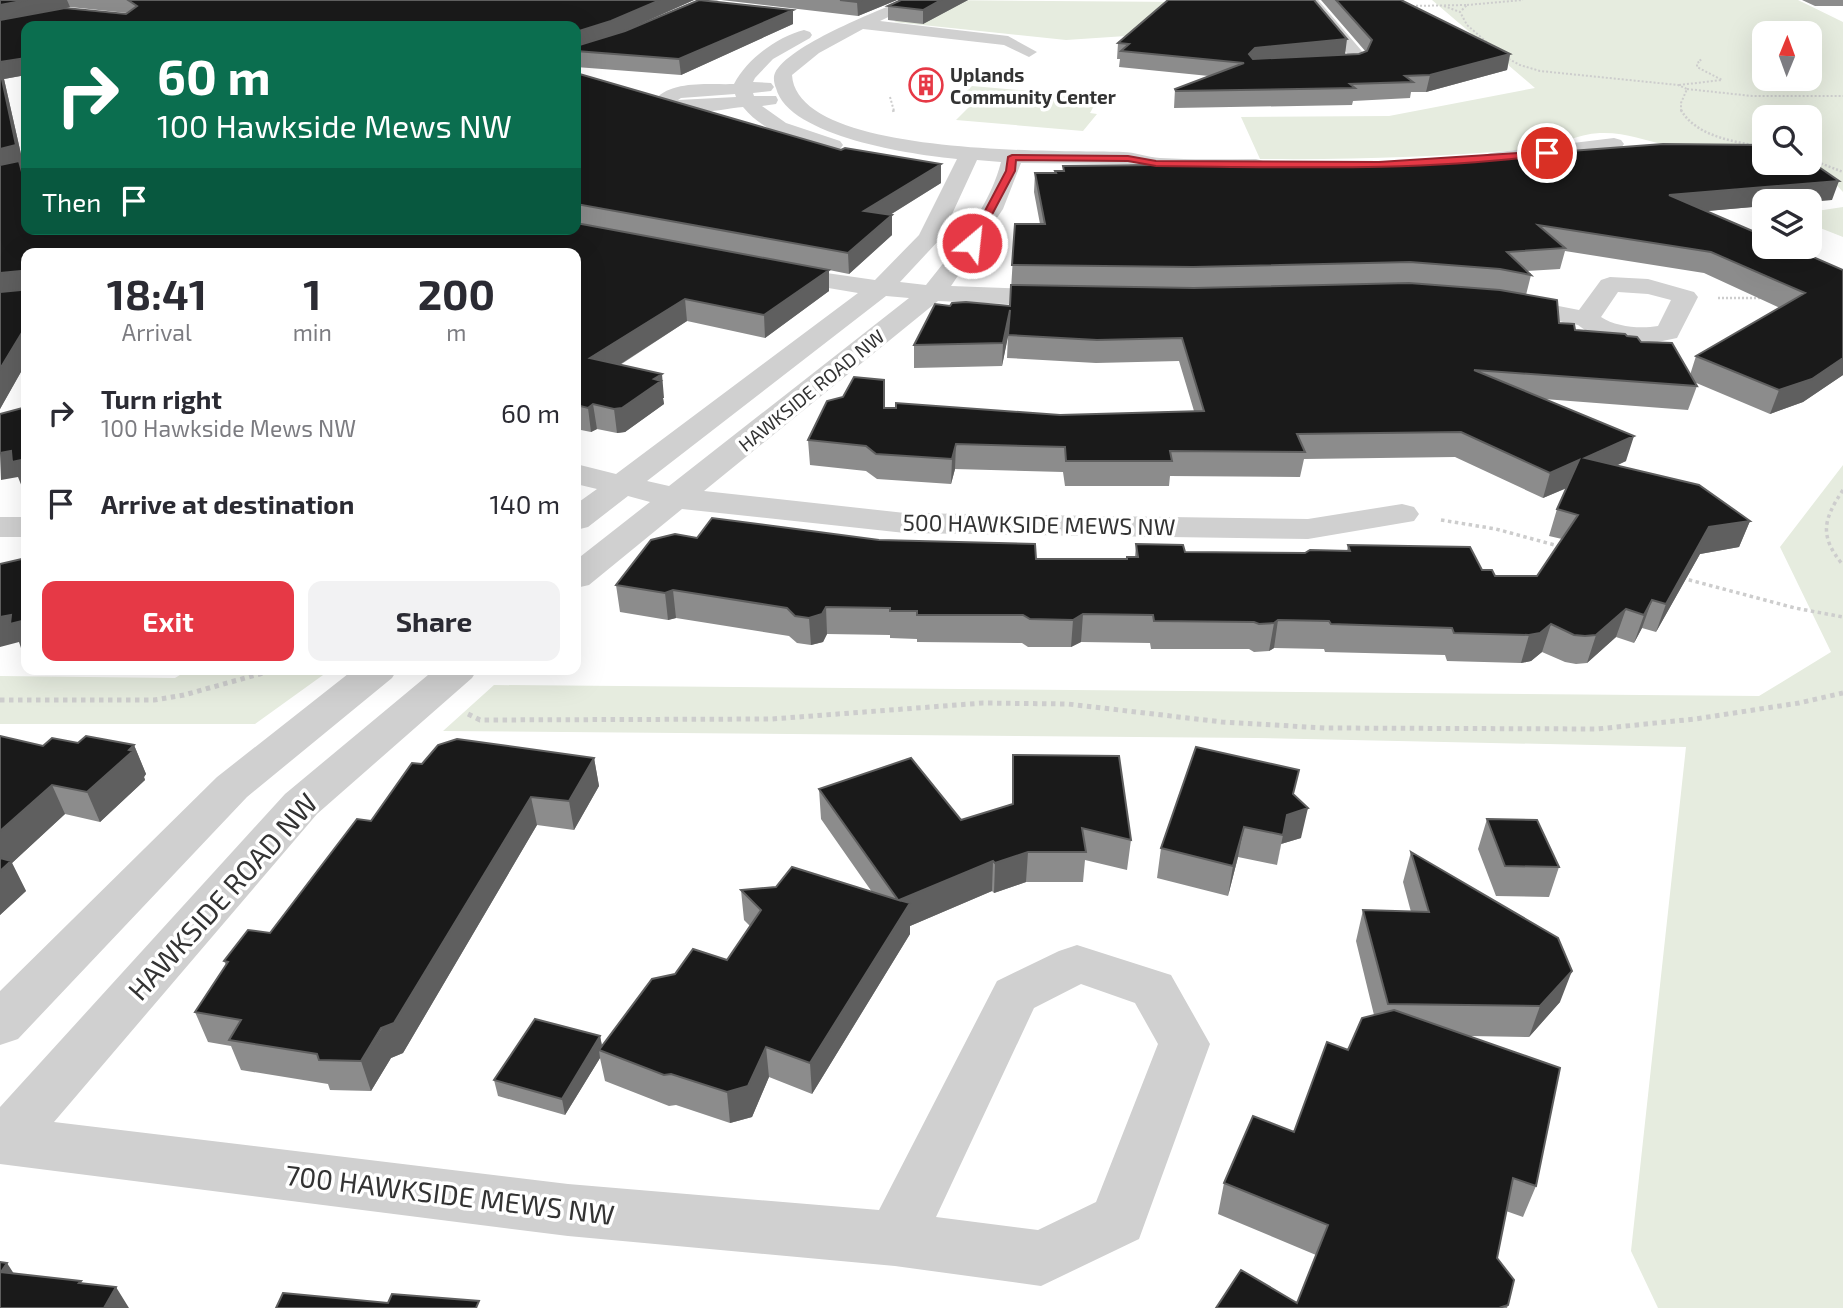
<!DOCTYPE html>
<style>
:root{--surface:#fff;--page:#f2f2f3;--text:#2b2b33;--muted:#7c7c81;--accent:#e63946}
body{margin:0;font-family:"Exo 2",sans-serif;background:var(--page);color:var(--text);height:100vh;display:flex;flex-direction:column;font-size:26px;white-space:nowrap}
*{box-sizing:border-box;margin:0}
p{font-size:23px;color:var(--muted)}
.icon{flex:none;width:38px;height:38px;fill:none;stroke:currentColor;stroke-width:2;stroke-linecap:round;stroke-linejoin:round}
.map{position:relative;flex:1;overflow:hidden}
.panel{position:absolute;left:21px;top:248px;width:560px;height:427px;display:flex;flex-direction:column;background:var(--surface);border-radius:14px;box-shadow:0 7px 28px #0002}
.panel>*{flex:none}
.hud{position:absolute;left:21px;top:21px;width:560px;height:214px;border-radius:14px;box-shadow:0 7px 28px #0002;background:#0b6e4f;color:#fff;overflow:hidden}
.needle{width:46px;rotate:1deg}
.tools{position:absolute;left:1752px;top:21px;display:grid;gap:14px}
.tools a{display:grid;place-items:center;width:70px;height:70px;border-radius:14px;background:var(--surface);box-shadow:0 7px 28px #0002;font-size:35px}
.pin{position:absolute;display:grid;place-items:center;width:60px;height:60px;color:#fff;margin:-30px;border:4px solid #fff;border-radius:50%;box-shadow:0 2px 7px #0007}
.me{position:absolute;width:77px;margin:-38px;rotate:28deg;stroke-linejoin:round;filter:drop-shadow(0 0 5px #0008)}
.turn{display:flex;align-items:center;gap:24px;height:147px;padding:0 21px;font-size:32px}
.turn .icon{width:91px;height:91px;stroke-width:2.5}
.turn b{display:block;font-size:49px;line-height:60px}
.then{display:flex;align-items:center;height:66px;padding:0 21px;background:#0003;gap:14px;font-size:26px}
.eta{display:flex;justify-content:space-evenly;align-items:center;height:119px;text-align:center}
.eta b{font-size:42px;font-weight:700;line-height:49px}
.action{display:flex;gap:14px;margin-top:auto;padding:14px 21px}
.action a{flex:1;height:80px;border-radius:14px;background:var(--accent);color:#fff;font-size:28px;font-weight:700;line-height:80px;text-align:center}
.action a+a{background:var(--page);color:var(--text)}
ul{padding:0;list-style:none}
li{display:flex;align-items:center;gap:21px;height:91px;padding:0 21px}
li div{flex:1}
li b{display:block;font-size:26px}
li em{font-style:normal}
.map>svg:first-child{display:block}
</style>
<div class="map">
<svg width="1843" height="1308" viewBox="0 0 1843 1308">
<rect width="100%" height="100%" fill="#fff"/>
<path fill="#e6ecdf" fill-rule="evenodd" d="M939,0L1183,2L1201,31L1066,40L894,22Z
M1432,0H1798L1843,22V192L1817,164L1805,163H1810V117H1764V158C1732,154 1700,151 1668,145C1644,141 1626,132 1600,133C1577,134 1557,146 1533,149C1442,157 1351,160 1260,159L1241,117L1389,116L1535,88ZM1764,33H1810V79H1764Z
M972,86L1099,97L1090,113L1097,114L1083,131L956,120L972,104L955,102Z
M1843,207V237L1810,224V212Z
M1843,465V1308H1658L1631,1251L1686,747L1257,738L443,731L494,685L1759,696L1831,652L1780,547Z
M188,670H330L255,724H0V676L175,678Z"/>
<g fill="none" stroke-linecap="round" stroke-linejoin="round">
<path stroke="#cdcdcd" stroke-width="2" stroke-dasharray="2 2" stroke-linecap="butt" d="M1467,5L1523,0
M1408,6L1467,5L1460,12
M1444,6L1460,12L1467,25L1490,45
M1505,57L1520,65L1540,71L1678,85L1687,89L1681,103V111
M1679,85L1722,80L1697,67V63L1701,61L1699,58
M1687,89L1752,96H1843
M890,97L894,111"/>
<path stroke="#cdcdcd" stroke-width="2.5" stroke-dasharray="2 2" stroke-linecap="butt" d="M893,110L894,113
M1681,110C1695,134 1726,140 1752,145
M1810,159L1843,172
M1718,298H1762"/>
<path stroke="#cdcdcd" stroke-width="3.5" stroke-dasharray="3.5 3.5" stroke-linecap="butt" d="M1843,490C1823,520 1819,536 1843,565
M1441,520L1496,529L1562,547
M1682,578L1795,608L1843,617"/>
<path stroke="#cdcdcd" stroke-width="5" stroke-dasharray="4.5 4.5" stroke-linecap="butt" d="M0,700H154L184,695L274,670
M468,714L480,720L772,719L983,703L1068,704L1222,722L1325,728L1597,729L1695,719L1799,703L1843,693"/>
<path fill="#d0d0d0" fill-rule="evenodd" d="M700,0H719L626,44L576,60V50L614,38Z
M904,0H924L880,21L1008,36L1037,52L1029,57L1004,45L863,29L819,53L792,75C797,158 1062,150 1123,152C1135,152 1147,157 1160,158C1192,160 1224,159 1256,159L1263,161L1266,165L1263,169L1256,171L1160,170L1128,164L1021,163L1003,209L951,286L1063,290L1072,293L1076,298L1072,303L1028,305L938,301L704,491L905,513L1308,519L1402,504L1414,507L1419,514L1414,521L1308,539L905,533L682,509L589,585L576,588V560L650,502L628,496L588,527L576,530V504L597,489L576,484V464L616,474L858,293L769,278L766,273L769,268L778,266L875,280L919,235L957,159C915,155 788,137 776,88C774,84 773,77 775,73C789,45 875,12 904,0ZM977,160L1001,162C989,209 955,248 926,285L900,282L941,238ZM886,296L909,298L669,486L647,481Z
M1303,0H1318L1367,57L1362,66L1308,70L1305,66L1308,62L1350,57Z
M804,30L810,32L812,35L810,38L773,59L755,78L753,82L771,83L774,87L771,91L753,93L754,96H776L778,100L776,104L762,106L786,123L840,141L843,145L840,149L833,151C801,143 765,134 743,107C719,109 672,122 656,99C672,80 712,85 734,84C747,59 777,37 804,30ZM735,94L736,97L678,100L681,98Z
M1614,138L1621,140L1624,144L1621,148L1491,165L1484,163L1481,159L1484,155L1491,153Z
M26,165V177L0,184V171Z
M1610,277L1648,279L1694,292L1698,297L1677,338L1643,345L1589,333L1578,325L1499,309L1495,304L1499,299L1508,296L1579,310L1601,280ZM1618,292L1648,294L1671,300L1658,326C1640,329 1616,327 1601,317Z
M0,517H26V537H0Z
M353,670H397L392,678L247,797L18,1039L0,1045V991L217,777Z
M434,670H477L472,678L317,814L54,1122L568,1184L879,1210L997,981L1059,951L1077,945L1171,975L1210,1044L1139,1239L1041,1286L895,1266L568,1236L0,1164V1107L285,794ZM1081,984L1135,1003L1158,1044L1096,1202L1038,1230L936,1217L1034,1008Z"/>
</g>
<path fill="#8c8c8c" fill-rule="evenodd" d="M0,0H694L618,34L793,24L681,75L576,67V26H26V75L4,79L23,163L20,164L23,172L576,229V73L941,183L890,215H892V235L849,274L829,270V291L765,338L687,321L620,365L664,398H663L664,404L625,432L617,433L597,429L591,432L576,429V254H26V363L0,409ZM70,7L127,13L126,14L66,8Z
M721,0H897L858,16Z
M901,0H968L923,24L888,20V6Z
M1321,0H1401L1510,54L1507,70L1426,92H1411L1410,98L1353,101L1352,105L1174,108L1175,89L1209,76L1119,67L1120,59H1117L1118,43L1345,54H1359L1366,52Z
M1802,0H1843V6H1815Z
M1063,166L1832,200L1764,201V206L1706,211L1843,270V375L1803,402L1770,414L1694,382L1697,386L1688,410L1544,399L1626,461L1616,466L1750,521L1739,547L1700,554L1656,632L1642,628L1634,643L1616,637L1587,663L1576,664L1565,662L1542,652L1531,661L1521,663L1447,661L1445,655L1325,652L1324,649L1274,648L1269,651L1254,652L1249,649H1151L1150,643L1081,642L1071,647H1028L1022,643L917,642V639L890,638V635L827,634L823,642L811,645L797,643L789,636L676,618L668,620L620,612L616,585L697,538L879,540L1036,559H1126L1135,557L1136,544L1185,552L1305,553L1347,551L1348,545L1482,570L1495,576H1537L1562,539L1549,536L1557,509L1567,488L1543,498L1455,457L1304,459L1300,477L1170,476L1169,486H1065L1063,472L955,469L951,484L877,479L866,471L810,465L808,440L885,408L1060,415L1194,411L1179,361L1096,363L1007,358L1008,335L1002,366L914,368V345L950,306H1010L1015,224H1040L1034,192L1035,173H1055L1063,171ZM1565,251L1704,273L1780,308L1696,356L1690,375L1627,336L1575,330L1559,323L1526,295L1531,275L1527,271L1560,269Z
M0,736L43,746L78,743L134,745L146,774L144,777L145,780L100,822L65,814L12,863L26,891L0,915Z
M1013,755L1131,840L1127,870L1085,860L1083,882H1026L994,893L992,891L910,926V934L812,1094L769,1077L752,1117L730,1123L676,1105L669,1106L605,1081L600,1058L565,1115L498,1096L494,1080L600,1036L602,1045L675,974L727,960L750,926L744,920L741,890L872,892L821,819L819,789L961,820L1012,804Z
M594,758L599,786L574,830L537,825L403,1053L391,1058L371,1091L330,1090L328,1084L241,1070L231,1046L208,1042L195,1012L226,965L224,961L270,933L422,764Z
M1294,795L1301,838L1281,844L1277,865L1238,857L1228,896L1157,878L1161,848Z
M1487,819L1559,867L1549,897L1496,896L1478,849Z
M1411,852L1560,1002L1529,1037L1470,1036L1536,1186L1523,1217L1506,1211L1497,1258L1508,1305L1507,1308H1216L1297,1303L1316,1255L1218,1214L1224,1183L1294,1132L1348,1050L1374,1015L1356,941L1363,910L1411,912L1403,882Z"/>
<path fill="#5f5f5f" d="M27,0H67L70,7L0,20V5Z
M660,0H694L613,36L576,48V32Z
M862,0H897L858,16L857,2Z
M941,0H968L923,24V10Z
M793,10V24L681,75L679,59Z
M1347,39L1345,55L1253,63L1249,54L1255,48Z
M1510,54L1507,70L1426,92L1430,75Z
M26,58V75L4,79L23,163L20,164L26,180L0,169V62Z
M941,164V183L864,231V211Z
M1839,181L1832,200L1810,202L1764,201V206L1663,215L1669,195Z
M892,215V235L849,274L848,253Z
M829,270V291L765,338L764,315Z
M20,271L26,288L0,295V273Z
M685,299L687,321L594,381L590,358Z
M1010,310L1009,332L1002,366L1003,343Z
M26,326V363L0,409V369Z
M1843,358V375L1803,402L1770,414L1779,390Z
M662,374L664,398H663L664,404L625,432L617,433L614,409Z
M593,404L597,429L591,432L588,408Z
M1634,436L1626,461L1577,483L1585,458Z
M956,444L955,469L951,484L952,459Z
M11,451L26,459V486L22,487L18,477L1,480L0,453Z
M1579,460L1571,486L1543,498L1550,473Z
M1750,521L1739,547L1700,554L1656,632L1666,604L1709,527Z
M673,590L676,618L668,620L665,593Z
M1652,600L1642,628L1634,643L1644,615Z
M826,607L827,634L823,642L811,645L809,618Z
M1626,609L1616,637L1587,663L1596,635Z
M1083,614L1081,642L1071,647L1073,620Z
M11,615L26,620V650L22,651L19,642L0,647V617Z
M1278,620L1274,648L1269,651L1274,623Z
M1551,624L1542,652L1531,661L1521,663L1529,635Z
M134,745L146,774L144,777L145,780L100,822L87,792Z
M594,758L599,786L574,830L569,801Z
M52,785L65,814L12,863L26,891L0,915V831Z
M531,797L537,825L403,1053L391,1058L371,1091L361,1061Z
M1308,808L1301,838L1281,844L1277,865L1287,815Z
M1244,827L1238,857L1228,896L1233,866Z
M1028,852L1026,882L994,893L995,863Z
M993,861L992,891L910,926V934L812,1094L810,1063L899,900Z
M1572,971L1560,1002L1529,1037L1540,1006Z
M600,1036L603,1052L599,1050L600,1058L565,1115L562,1099Z
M766,1047L769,1077L752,1117L730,1123L727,1092Z
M7,1263L27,1294L1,1272Z
M116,1287L129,1308H104Z"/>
<path fill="#1a1a1a" stroke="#5f5f5f" stroke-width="2" d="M0,0H27L0,5Z
M128,0H660L611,21L576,32V26H26V58L0,62V20L65,8L126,14L137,6Z
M699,0L793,10L679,59L576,51V46L625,31Z
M840,0H862L857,2Z
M901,0H941L923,10L888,6Z
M1168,0H1314L1347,39L1255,48L1249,54L1253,59L1359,54L1367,51L1372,40L1336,0H1401L1510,54L1430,75L1405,76L1413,82L1350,84L1355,88L1176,91L1175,89L1244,63L1121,51L1129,44L1118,43Z
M0,70L16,145L0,149Z
M576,73L841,150L845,148L941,164L864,211L892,215L848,253L576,204Z
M1663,144L1764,145V163H1810V161L1839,181L1669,195L1764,236V247H1790L1843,270V358L1812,379L1779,390L1696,356L1805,293L1711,252L1538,225L1565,248L1507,252L1531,275L1500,269L1410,262L1193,267L1012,265L1015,224H1045L1035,173H1056L1055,171H1064L1063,166L1427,162Z
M19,161L22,172L26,171V229H576V223L829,270L764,315L685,299L590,358L662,374L654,379L661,381L622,408L614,409L593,404L588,408L576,405V254H26V326L0,369V292L20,290V271L0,273V165Z
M1409,283L1500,290L1557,300L1559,323L1574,324L1575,330L1625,334L1627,336L1637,337L1641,342L1672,343L1697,386L1474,370L1634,436L1585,458L1699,485L1750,521L1709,527L1666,604L1652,600L1644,615L1626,609L1596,635L1585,636L1574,635L1551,624L1540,633L1529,635L1454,633L1452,628L1331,624L1329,621L1278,620L1274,623L1259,624L1254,622L1154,621L1153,615L1083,614L1073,620L1030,619L1023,615H917V611H890V608L826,607L822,614L809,618L795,616L787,608L673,590L665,593L616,585L651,540L675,534L697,538L712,518L879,540L1035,544L1036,559H1127V557H1138L1136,544L1183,545L1185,552L1305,553L1310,550L1350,551L1348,545L1470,547L1482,570H1492L1495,576H1537L1578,515L1557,509L1579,460L1550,473L1461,432L1297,434L1305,452L1170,451L1172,461H1066L1065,447L956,444L952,459L876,454L866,446L808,440L827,401L843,397L854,377L884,380V408H896V403L1060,415L1204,411L1182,338L1097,340L1008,335L1010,310L1003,343L914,345L935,304L950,306L952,303L966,302L1010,306L1011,285L1194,288Z
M26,407V459L12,462L11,451L0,453V414Z
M26,558V620L10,624L11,615L0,617V564Z
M0,736L43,746L52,738L78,743L86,736L134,745L129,750L133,751L87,792L52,785L0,831Z
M457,739L594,758L569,801L531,797L394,1023L381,1028L361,1061L319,1060L317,1054L229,1040L241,1020L195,1012L228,962L224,961L248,930L270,933L357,819L371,821L412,763L422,764L438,745Z
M1196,747L1299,770L1293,794L1308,808L1287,815L1283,835L1244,827L1233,866L1161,848Z
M1013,755L1119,756L1131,840L1082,828L1086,852H1028L995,863L993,861L899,900L910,903L810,1063L766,1047L748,1086L727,1092L671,1074L664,1075L599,1050L652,979L675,974L693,949L727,960L761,910L741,890L776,887L792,867L898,900L819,789L911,758L961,820L1013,804Z
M1487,819L1537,820L1559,867L1505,866Z
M1411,852L1558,938L1572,971L1540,1006L1388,1004L1363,910L1429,912Z
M0,858L11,861L0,871Z
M1394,1010L1560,1068L1536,1186L1513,1178L1497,1258L1514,1280L1508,1305L1499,1308H1216L1241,1270L1297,1303L1328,1225L1224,1183L1253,1116L1294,1132L1327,1042L1348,1050L1362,1018Z
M535,1019L600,1036L562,1099L494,1080Z
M0,1262L7,1263L1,1272L81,1281L79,1283L116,1287L104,1308H0Z
M283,1293L388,1303L392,1294L479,1301L476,1308H276Z"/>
<path fill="#e63946" stroke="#96252e" stroke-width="2" d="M1550,151L1547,155C1417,172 1287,167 1156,166L1128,161L1016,160L1015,171L977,243L972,246L968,243L1006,171L1008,157L1012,155L1128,156L1156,161L1379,162Z"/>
<defs>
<symbol id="building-ring" viewBox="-11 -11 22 22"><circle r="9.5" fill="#fff" stroke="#e63946" stroke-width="1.5"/><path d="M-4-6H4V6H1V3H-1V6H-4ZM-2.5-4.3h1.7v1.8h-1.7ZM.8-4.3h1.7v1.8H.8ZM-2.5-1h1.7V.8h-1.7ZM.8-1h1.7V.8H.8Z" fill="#e63946"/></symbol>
</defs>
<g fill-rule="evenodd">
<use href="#building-ring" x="907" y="66" width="38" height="38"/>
</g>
<g text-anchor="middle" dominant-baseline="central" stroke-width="7" stroke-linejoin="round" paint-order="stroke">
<g font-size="19" font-weight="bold" fill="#333" stroke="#fff" text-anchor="start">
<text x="950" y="74">Uplands<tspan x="950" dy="22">Community Center</tspan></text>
</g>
<g font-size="19" fill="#333" stroke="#fff">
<text transform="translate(811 390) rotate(-39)">HAWKSIDE ROAD NW</text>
</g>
<g font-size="23" fill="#333" stroke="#fff">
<text transform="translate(1039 524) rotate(1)">500 HAWKSIDE MEWS NW</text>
</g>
<g font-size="28" fill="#333" stroke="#fff">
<text transform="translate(222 896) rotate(-48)">HAWKSIDE ROAD NW</text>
<text transform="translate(450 1194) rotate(7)">700 HAWKSIDE MEWS NW</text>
</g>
</g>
</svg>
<div class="tools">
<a><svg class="needle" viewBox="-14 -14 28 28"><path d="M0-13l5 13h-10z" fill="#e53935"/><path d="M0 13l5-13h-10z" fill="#7c7c81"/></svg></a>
<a><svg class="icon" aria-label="search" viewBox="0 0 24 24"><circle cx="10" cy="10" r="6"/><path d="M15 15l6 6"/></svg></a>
<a><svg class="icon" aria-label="layers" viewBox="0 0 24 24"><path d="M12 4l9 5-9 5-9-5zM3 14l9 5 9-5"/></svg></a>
</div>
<div class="pin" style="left:1547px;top:153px;background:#d93025"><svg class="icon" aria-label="arrive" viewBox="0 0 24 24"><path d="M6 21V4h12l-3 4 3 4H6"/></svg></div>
<svg class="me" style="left:972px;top:243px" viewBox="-20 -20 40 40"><circle r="17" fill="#e63946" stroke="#fff" stroke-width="3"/><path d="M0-11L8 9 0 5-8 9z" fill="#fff"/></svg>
<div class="hud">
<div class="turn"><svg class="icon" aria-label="right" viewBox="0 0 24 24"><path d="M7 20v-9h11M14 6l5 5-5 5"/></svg><div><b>60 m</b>100 Hawkside Mews NW</div></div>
<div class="then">Then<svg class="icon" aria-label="arrive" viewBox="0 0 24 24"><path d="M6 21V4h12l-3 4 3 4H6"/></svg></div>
</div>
<section class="panel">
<div class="eta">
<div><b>18:41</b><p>Arrival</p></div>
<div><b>1</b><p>min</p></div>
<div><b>200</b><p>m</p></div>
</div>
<ul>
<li><svg class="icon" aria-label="right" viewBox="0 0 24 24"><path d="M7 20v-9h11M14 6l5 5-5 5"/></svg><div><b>Turn right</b><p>100 Hawkside Mews NW</p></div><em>60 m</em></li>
<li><svg class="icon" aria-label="arrive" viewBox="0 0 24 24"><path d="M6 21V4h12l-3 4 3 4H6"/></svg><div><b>Arrive at destination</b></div><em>140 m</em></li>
</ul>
<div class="action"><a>Exit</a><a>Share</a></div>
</section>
</div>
